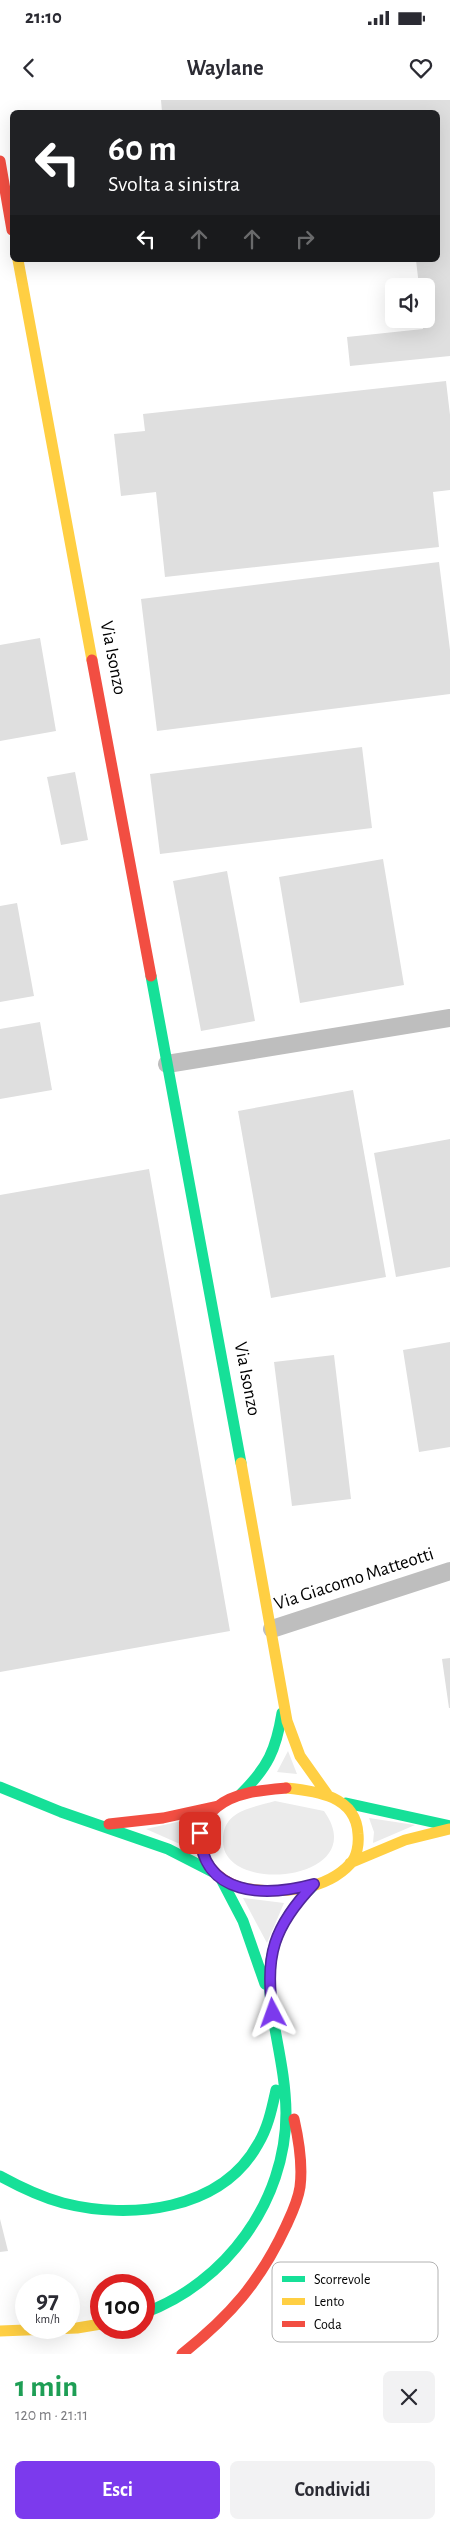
<!DOCTYPE html>
<html lang="it">
<meta charset="utf-8">
<style>
:root{--surface:#fff;--page:#f2f2f3;--text:#2b2b33;--muted:#7c7c81;--accent:#7c3aed}
body{margin:0;font-family:"Alegreya Sans",sans-serif;background:var(--page);color:var(--text);height:100vh;display:flex;flex-direction:column;font-size:19px;white-space:nowrap}
*{box-sizing:border-box;margin:0}
p{font-size:16px;color:var(--muted)}
.icon{flex:none;width:28px;height:28px;fill:none;stroke:currentColor;stroke-width:2;stroke-linecap:round;stroke-linejoin:round}
.map{position:relative;height:2254px;overflow:hidden}
.sheet{display:flex;flex-direction:column;background:var(--surface);flex:1}
.sheet>*{flex:none}
.top-card{position:absolute;left:10px;top:10px;width:430px;height:152px;border-radius:8px;box-shadow:0 5px 20px #0002;background:#202124;color:#fff;overflow:hidden}
.buttons{position:absolute;left:385px;top:178px;display:grid;gap:10px}
.buttons a{display:grid;place-items:center;width:50px;height:50px;border-radius:8px;background:var(--surface);box-shadow:0 5px 20px #0002;font-size:25px}
.speed{position:absolute;left:15px;top:2174px;display:flex;gap:10px;font-size:25px;font-weight:700;text-align:center}
.speed>*{display:grid;place-content:center;width:65px;height:65px;border-radius:50%;background:var(--surface);box-shadow:0 5px 20px #0002;line-height:1}
.speed small{font-size:12px;font-weight:400}
.speed .limit{border:8px solid #d22;background:#fff;color:#111}
.pin{position:absolute;display:grid;place-items:center;width:42px;height:42px;color:#fff;margin:-21px;border-radius:10px;box-shadow:0 2px 8px #0006}
.me{position:absolute;width:55px;margin:-28px;rotate:356deg;stroke-linejoin:round;filter:drop-shadow(0 0 4px #0008)}
.turn{display:flex;align-items:center;gap:18px;height:105px;padding:0 15px;font-size:22px}
.turn .icon{width:65px;height:65px;stroke-width:2.5}
.turn b{display:block;font-size:35px;line-height:42px}
.lanes{display:flex;align-items:center;height:48px;padding:0 15px;background:#0003;justify-content:center;gap:25px;direction:ltr}
.lanes .off{opacity:.35}
.round{display:grid;place-items:center;flex:none;width:52px;height:52px;border-radius:8px;background:var(--page)}
.head{display:flex;align-items:center;justify-content:space-between;height:85px;padding:0 15px}
h1{font-size:30px;font-weight:700;line-height:38px;color:#1e9e55}
.action{display:flex;gap:10px;margin-top:auto;padding:10px 15px}
.action a{flex:1;height:58px;border-radius:8px;background:var(--accent);color:#fff;font-size:20px;font-weight:700;line-height:58px;text-align:center}
.action a+a{background:var(--page);color:var(--text)}
.status{display:flex;justify-content:space-between;align-items:center;height:35px;padding:0 25px;background:var(--surface);direction:ltr}
.status svg{height:14px;fill:currentColor}
header{display:flex;justify-content:space-between;align-items:center;height:65px;padding:0 15px;background:var(--surface);font-size:22px;font-weight:700}
.map>svg:first-child{display:block}
</style>
<div class="status"><b>21:10</b><svg viewBox="0 0 49 12"><path d="M0 12V9h3v3zM5 12V6h3v6zM10 12V3h3v9zM15 12V0h3v12zM26 1h20v11H26zM47 4h2v5h-2z"/></svg></div>
<header><svg class="icon" aria-label="back" viewBox="0 0 24 24"><path d="M15 5l-7 7 7 7"/></svg>Waylane<svg class="icon" aria-label="heart" viewBox="0 0 24 24"><path d="M12 20l-8-8c-3-5 5-10 8-4 3-6 11-1 8 4z"/></svg></header>
<div class="map">
<svg width="450" height="2254" viewBox="0 0 450 2254">
<rect width="100%" height="100%" fill="#fff"/>
<path fill="#ebebeb" d="M288,1651L297,1674L277,1672Z
M275,1701L324,1711C374,1781 221,1797 223,1740C223,1710 252,1708 275,1701Z
M369,1718L415,1725L373,1743L374,1732Z
M190,1719L187,1735L189,1748L146,1729Z
M243,1798L284,1803L267,1843Z"/>
<path fill="#dfdfdf" d="M161,0H450V256L350,266L347,237L423,229L422,219H426V186H419L416,160H438V12H162Z
M446,281L450,315V390L433,392L439,447L165,477L156,392L121,396L114,334L145,331L143,314Z
M439,462L450,550V594L157,631L141,499Z
M40,538L56,631L0,641V545Z
M362,647L372,728L160,754L150,674Z
M75,672L88,740L61,745L47,677Z
M383,759L404,885L300,903L279,777Z
M227,771L255,921L201,931L173,781Z
M17,803L34,896L0,902V806Z
M40,922L52,990L0,999V929Z
M353,990L386,1177L271,1198L238,1011Z
M450,1039V1167L396,1177L374,1053Z
M149,1069L230,1531L0,1572V1095Z
M450,1242V1347L419,1352L403,1250Z
M334,1255L351,1399L292,1406L274,1262Z
M450,1558V1608H449L442,1559Z
M0,2119L8,2151L0,2152Z"/>
<g fill="none" stroke-linecap="round" stroke-linejoin="round">
<path stroke="#bebebe" stroke-width="18" d="M167,964L450,918
M272,1529L450,1471"/>
<path stroke="#16e098" stroke-width="11" d="M151,876L241,1363
M0,1687L61,1712L168,1749L213,1772
M241,1694C268,1667 276,1650 282,1613
M346,1703L450,1726
M221,1779L243,1821L265,1884
M0,2076C20,2087 41,2097 63,2103C130,2120 221,2111 258,2044C268,2028 272,2008 276,1990
M144,2213C226,2183 286,2101 286,2013C285,1923 235,1860 314,1785"/>
<path stroke="#ffcf43" stroke-width="11" d="M18,160L92,560
M241,1363L287,1621L300,1656L327,1694
M350,1763L405,1740L449,1729
M243,1788C278,1794 325,1792 351,1763C357,1756 359,1744 358,1734C356,1696 317,1691 286,1688
M0,2231L77,2228L101,2224"/>
<path stroke="#f24e42" stroke-width="11" d="M0,61L12,130
M92,560L151,876
M109,1724L163,1718L218,1706
M243,1788C206,1779 182,1735 217,1707C235,1692 263,1690 286,1688
M182,2254C230,2216 260,2182 286,2126C292,2113 298,2101 300,2087C303,2064 299,2041 294,2019"/>
</g>
<g fill="none" stroke-linecap="round" stroke-linejoin="round">
<defs>
<path id="route" d="M200,1733C202,1797 266,1797 314,1784C274,1826 264,1856 273,1913"/>
</defs>
<use href="#route" stroke="#51269a" stroke-width="12"/>
<use href="#route" stroke="#7c3aed" stroke-width="9"/>
</g>
<g text-anchor="middle" dominant-baseline="central" stroke-width="4.5" stroke-linejoin="round" paint-order="stroke">
<g font-size="19" fill="#000" stroke="#fff">
<text transform="translate(113 558) rotate(79)">Via Isonzo</text>
<text transform="translate(247 1279) rotate(79)">Via Isonzo</text>
<text transform="translate(354 1479) rotate(-18)">Via Giacomo Matteotti</text>
</g>
</g>
<rect x="272" y="2162" width="166" height="80" rx="8" fill="#fff" stroke="#b2b2b2" stroke-width="1"/>
<rect x="282" y="2176" width="23" height="6" fill="#16e098"/>
<rect x="282" y="2198" width="23" height="7" fill="#ffcf43"/>
<rect x="282" y="2221" width="23" height="6" fill="#f24e42"/>
<g font-size="14" fill="#000">
<text x="314" y="2184">Scorrevole</text>
<text x="314" y="2206">Lento</text>
<text x="314" y="2229">Coda</text>
</g>
</svg>
<div class="buttons">
<a><svg class="icon" aria-label="sound" viewBox="0 0 24 24"><path d="M4 9h4l5-4v14l-5-4H4zM17 9q2 3 0 6"/></svg></a>
</div>
<div class="speed"><div>97<small>km/h</small></div><div class="limit">100</div></div>
<div class="pin" style="left:200px;top:1733px;background:#d93025"><svg class="icon" aria-label="arrive" viewBox="0 0 24 24"><path d="M6 21V4h12l-3 4 3 4H6"/></svg></div>
<svg class="me" style="left:273px;top:1913px" viewBox="-20 -20 40 40"><path d="M0-17L14 15 0 8-14 15z" fill="#7c3aed" stroke="#fff" stroke-width="4"/></svg>
<div class="top-card">
<div class="turn"><svg class="icon" aria-label="left" viewBox="0 0 24 24"><path d="M17 20v-9H6M10 6l-5 5 5 5"/></svg><div><b>60 m</b>Svolta a sinistra</div></div>
<div class="lanes"><svg class="icon" aria-label="left" viewBox="0 0 24 24"><path d="M17 20v-9H6M10 6l-5 5 5 5"/></svg><svg class="icon off" aria-label="ahead" viewBox="0 0 24 24"><path d="M12 20V5M6 11l6-6 6 6"/></svg><svg class="icon off" aria-label="ahead" viewBox="0 0 24 24"><path d="M12 20V5M6 11l6-6 6 6"/></svg><svg class="icon off" aria-label="right" viewBox="0 0 24 24"><path d="M7 20v-9h11M14 6l5 5-5 5"/></svg></div>
</div>
</div>
<section class="sheet">
<div class="head"><div><h1>1 min</h1><p>120 m · 21:11</p></div><a class="round"><svg class="icon" aria-label="close" viewBox="0 0 24 24"><path d="M6 6l12 12M18 6L6 18"/></svg></a></div>
<div class="action"><a>Esci</a><a>Condividi</a></div>
</section>
